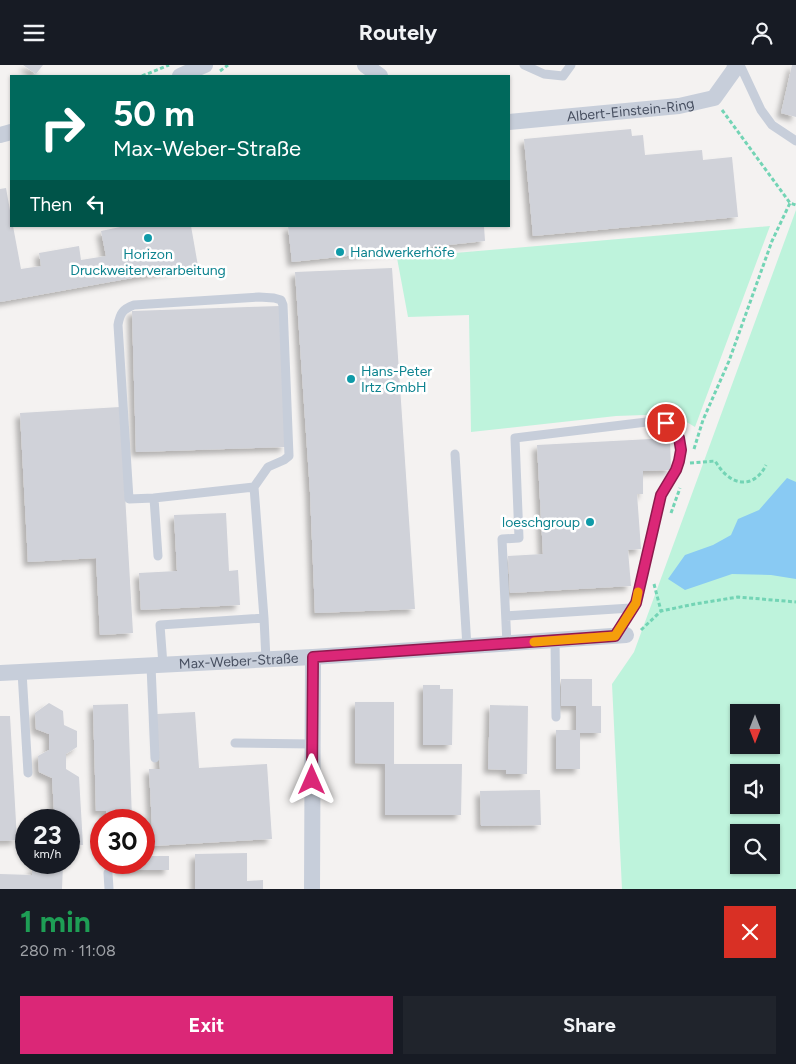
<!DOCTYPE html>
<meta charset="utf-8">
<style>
:root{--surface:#171b24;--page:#20242c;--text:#f1f3f6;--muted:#9ea1a6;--accent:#db2777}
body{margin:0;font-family:Figtree,sans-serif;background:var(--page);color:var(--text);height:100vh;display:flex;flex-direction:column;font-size:19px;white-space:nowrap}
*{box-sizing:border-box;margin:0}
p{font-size:16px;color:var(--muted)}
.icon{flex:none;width:28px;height:28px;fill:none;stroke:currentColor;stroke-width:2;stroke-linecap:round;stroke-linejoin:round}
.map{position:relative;height:824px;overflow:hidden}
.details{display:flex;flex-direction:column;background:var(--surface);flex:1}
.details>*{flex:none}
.guide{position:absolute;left:10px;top:10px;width:500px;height:152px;border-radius:0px;box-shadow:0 1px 4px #0004;background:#00695c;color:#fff;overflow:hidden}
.needle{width:32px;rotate:180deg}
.controls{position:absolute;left:730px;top:639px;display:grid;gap:10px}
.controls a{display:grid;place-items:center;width:50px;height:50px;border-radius:0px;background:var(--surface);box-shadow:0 1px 4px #0004;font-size:25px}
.speed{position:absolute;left:15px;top:744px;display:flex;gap:10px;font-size:25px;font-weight:700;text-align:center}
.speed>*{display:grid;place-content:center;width:65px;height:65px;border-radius:50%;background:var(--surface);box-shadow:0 1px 4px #0004;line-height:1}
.speed small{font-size:12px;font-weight:400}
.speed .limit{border:8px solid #d22;background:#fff;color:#111}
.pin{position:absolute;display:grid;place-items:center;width:42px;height:42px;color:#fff;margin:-21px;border:2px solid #fff;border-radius:50%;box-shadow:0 1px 5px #0007}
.me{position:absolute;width:55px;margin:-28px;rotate:0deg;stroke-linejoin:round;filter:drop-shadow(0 0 4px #0008)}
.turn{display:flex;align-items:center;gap:18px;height:105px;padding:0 20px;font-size:22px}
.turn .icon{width:65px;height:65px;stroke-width:2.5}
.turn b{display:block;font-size:35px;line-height:42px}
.then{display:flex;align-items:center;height:48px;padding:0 20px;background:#0003;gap:10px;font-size:19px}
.round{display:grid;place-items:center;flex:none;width:52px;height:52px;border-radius:0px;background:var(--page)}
.head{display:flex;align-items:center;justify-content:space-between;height:85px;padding:0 20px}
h1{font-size:30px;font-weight:700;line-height:38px;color:#1e9e55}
.cta{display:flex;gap:10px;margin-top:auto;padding:10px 20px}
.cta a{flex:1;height:58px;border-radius:0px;background:var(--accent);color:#fff;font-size:20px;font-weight:700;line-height:58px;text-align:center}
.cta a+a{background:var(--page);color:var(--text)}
header{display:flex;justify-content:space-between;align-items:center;height:65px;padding:0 20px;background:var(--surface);font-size:22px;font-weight:700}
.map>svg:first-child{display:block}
</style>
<header><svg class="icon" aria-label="menu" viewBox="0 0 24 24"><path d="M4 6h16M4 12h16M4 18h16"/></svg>Routely<svg class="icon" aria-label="person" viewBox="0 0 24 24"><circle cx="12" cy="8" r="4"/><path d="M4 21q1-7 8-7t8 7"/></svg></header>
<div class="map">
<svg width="796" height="824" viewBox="0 0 796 824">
<defs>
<filter id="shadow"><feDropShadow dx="-4.5" dy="4.5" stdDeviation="2.5" flood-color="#0004"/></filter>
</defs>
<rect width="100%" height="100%" fill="#f4f2f1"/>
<path fill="#bef3dc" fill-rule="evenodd" d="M796,145V824H622L612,619L634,587ZM739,648H771V680H739ZM739,708H771V740H739ZM739,768H771V800H739Z
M770,161L695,362L673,349L616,351L471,367L469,250L408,252L397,193Z"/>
<path fill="#89caf3" d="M787,413L796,417V514L771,510L732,509L685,525L668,514L685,490L713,480L731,470L738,454L759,445Z"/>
<path fill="#d0d2d9" filter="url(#shadow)" d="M23,0H43L36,9Z
M792,0H796V52L781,48Z
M631,64L632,71L643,70L645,90L702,85L703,95L732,92L738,152L533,171L524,74Z
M6,123L11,151V161H13L21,204L41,201L39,188L79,181L81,195L106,191L101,166L125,161H191L198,201L0,237V124Z
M288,161H484L485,176L292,197Z
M392,203L415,544L315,548L310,427L295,207Z
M280,241L285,382L136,387L132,246Z
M120,342L133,568L100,570L96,493L28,497L20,348Z
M670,373L671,405L643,406V429H637L641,484L628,485L631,521L510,528L508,491L543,489L537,380Z
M226,448L229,506L238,505L240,540L141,545L139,508L177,506L174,450Z
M561,614H592V641H601V668H580V704H556V665H576V641H561Z
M423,620H440V624H453L452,680H423Z
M355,637H394V699H462L461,750H385V699L355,698Z
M49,638L63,646L64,660L77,666V682L66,689V704L79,712L83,780L69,781V755H37L36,747L54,746L52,713L39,707L38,691L49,685V669L36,664L35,648Z
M128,639L132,755H106V746H96L93,640Z
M490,640L528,641L527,709H506V705L488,704Z
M195,647L199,703L267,699L272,774L153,781L149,704H160L157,649Z
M0,651H10L17,775L0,776Z
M540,725L541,760L481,761L480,726Z
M247,788V816L263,815V824H195V789Z
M144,791H169V805H120V798H144Z
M42,798L63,799L62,824H0V809L32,810V803H42Z"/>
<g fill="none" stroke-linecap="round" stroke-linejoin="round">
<path stroke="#73d4b5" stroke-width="3" stroke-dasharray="4 2.5" stroke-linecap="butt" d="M220,6L228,0
M142,11L169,0
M722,45L790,138L796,140
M694,384L703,355L729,296L772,176L790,138
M690,398L715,396C719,402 723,408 729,412C744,423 759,415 766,400
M671,448L680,423
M654,519L661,546
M641,565L661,546L695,539L738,532L796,537"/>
<path stroke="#c7ceda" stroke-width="9" d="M524,0L544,9L563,11L571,0
M740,0L761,45L772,60L796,76
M455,389L467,582
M154,433L129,434L118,260C120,248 123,244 134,240L259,232L274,233L281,235L283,240L289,391L284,395L268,402L254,422
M158,491L154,433L254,422L264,553
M506,551L631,543
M555,575L556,652
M507,579L502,474L519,473L515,373L655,356L666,358L674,363L679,373L681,385L679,396L661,430L635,538L615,571
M163,600L160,560L264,553L266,595
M151,601L155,693
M22,607L28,708
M235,678L313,679
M108,808L109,824"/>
<g stroke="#c7ceda" stroke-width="16">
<path d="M365,0L380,11"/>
<path d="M180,11L205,0"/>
<path id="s1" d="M509,57L679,41L714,33L734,5L735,0"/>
<path d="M0,70L11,67"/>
<path id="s2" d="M0,608L313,592L626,570"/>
<path d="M312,824L313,592"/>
</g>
</g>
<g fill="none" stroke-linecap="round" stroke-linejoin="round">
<defs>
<path id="route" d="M312,715L313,592L615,571L636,538L661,430L676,405L679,396L681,385L679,373L674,363L666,358"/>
</defs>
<use href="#route" stroke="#8e194d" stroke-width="12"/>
<use href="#route" stroke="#db2777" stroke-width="9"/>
<path stroke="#f59e0b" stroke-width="9" d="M534,577L615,571L636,538L638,527"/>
</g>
<g fill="#0f9aa8" stroke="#fff" stroke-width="2">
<circle cx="148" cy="173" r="5"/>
<circle cx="340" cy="187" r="5"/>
<circle cx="351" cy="314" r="5"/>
<circle cx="590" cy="457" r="5"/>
</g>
<g text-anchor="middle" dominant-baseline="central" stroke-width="5" stroke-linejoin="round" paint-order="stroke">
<g font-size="14" fill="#485061" stroke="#fff">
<text stroke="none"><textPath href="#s1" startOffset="122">Albert-Einstein-Ring</textPath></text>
<text stroke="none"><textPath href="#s2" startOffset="239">Max-Weber-Straße</textPath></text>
</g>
<g font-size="14" fill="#0d838f" stroke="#fff" text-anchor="start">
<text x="350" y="187">Handwerkerhöfe</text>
<text x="148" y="189" text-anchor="middle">Horizon<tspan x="148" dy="16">Druckweiterverarbeitung</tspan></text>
<text x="361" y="306">Hans-Peter<tspan x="361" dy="16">Irtz GmbH</tspan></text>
<text x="580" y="457" text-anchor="end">loeschgroup</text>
</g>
</g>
</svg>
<div class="controls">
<a><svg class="needle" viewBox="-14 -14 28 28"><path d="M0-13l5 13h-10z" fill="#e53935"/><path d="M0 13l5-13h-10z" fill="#9ea1a6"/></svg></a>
<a><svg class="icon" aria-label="sound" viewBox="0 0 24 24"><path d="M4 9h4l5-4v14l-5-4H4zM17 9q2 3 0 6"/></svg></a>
<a><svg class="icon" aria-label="search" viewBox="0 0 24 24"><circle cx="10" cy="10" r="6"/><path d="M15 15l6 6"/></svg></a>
</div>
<div class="speed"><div>23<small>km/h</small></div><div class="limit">30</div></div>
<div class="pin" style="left:666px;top:358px;background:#d93025"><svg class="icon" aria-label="arrive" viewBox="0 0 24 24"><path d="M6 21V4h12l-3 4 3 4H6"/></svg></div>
<svg class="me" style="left:312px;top:715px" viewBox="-20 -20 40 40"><path d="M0-17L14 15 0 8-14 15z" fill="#db2777" stroke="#fff" stroke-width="4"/></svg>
<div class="guide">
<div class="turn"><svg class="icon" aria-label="right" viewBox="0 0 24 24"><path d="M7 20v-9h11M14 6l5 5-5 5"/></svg><div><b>50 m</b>Max-Weber-Straße</div></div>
<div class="then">Then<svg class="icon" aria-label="left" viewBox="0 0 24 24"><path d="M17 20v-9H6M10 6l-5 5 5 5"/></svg></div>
</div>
</div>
<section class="details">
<div class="head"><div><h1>1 min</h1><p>280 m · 11:08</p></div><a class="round" style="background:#d93025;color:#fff"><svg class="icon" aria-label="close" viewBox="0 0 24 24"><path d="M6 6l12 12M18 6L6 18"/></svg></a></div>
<div class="cta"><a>Exit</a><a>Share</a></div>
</section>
